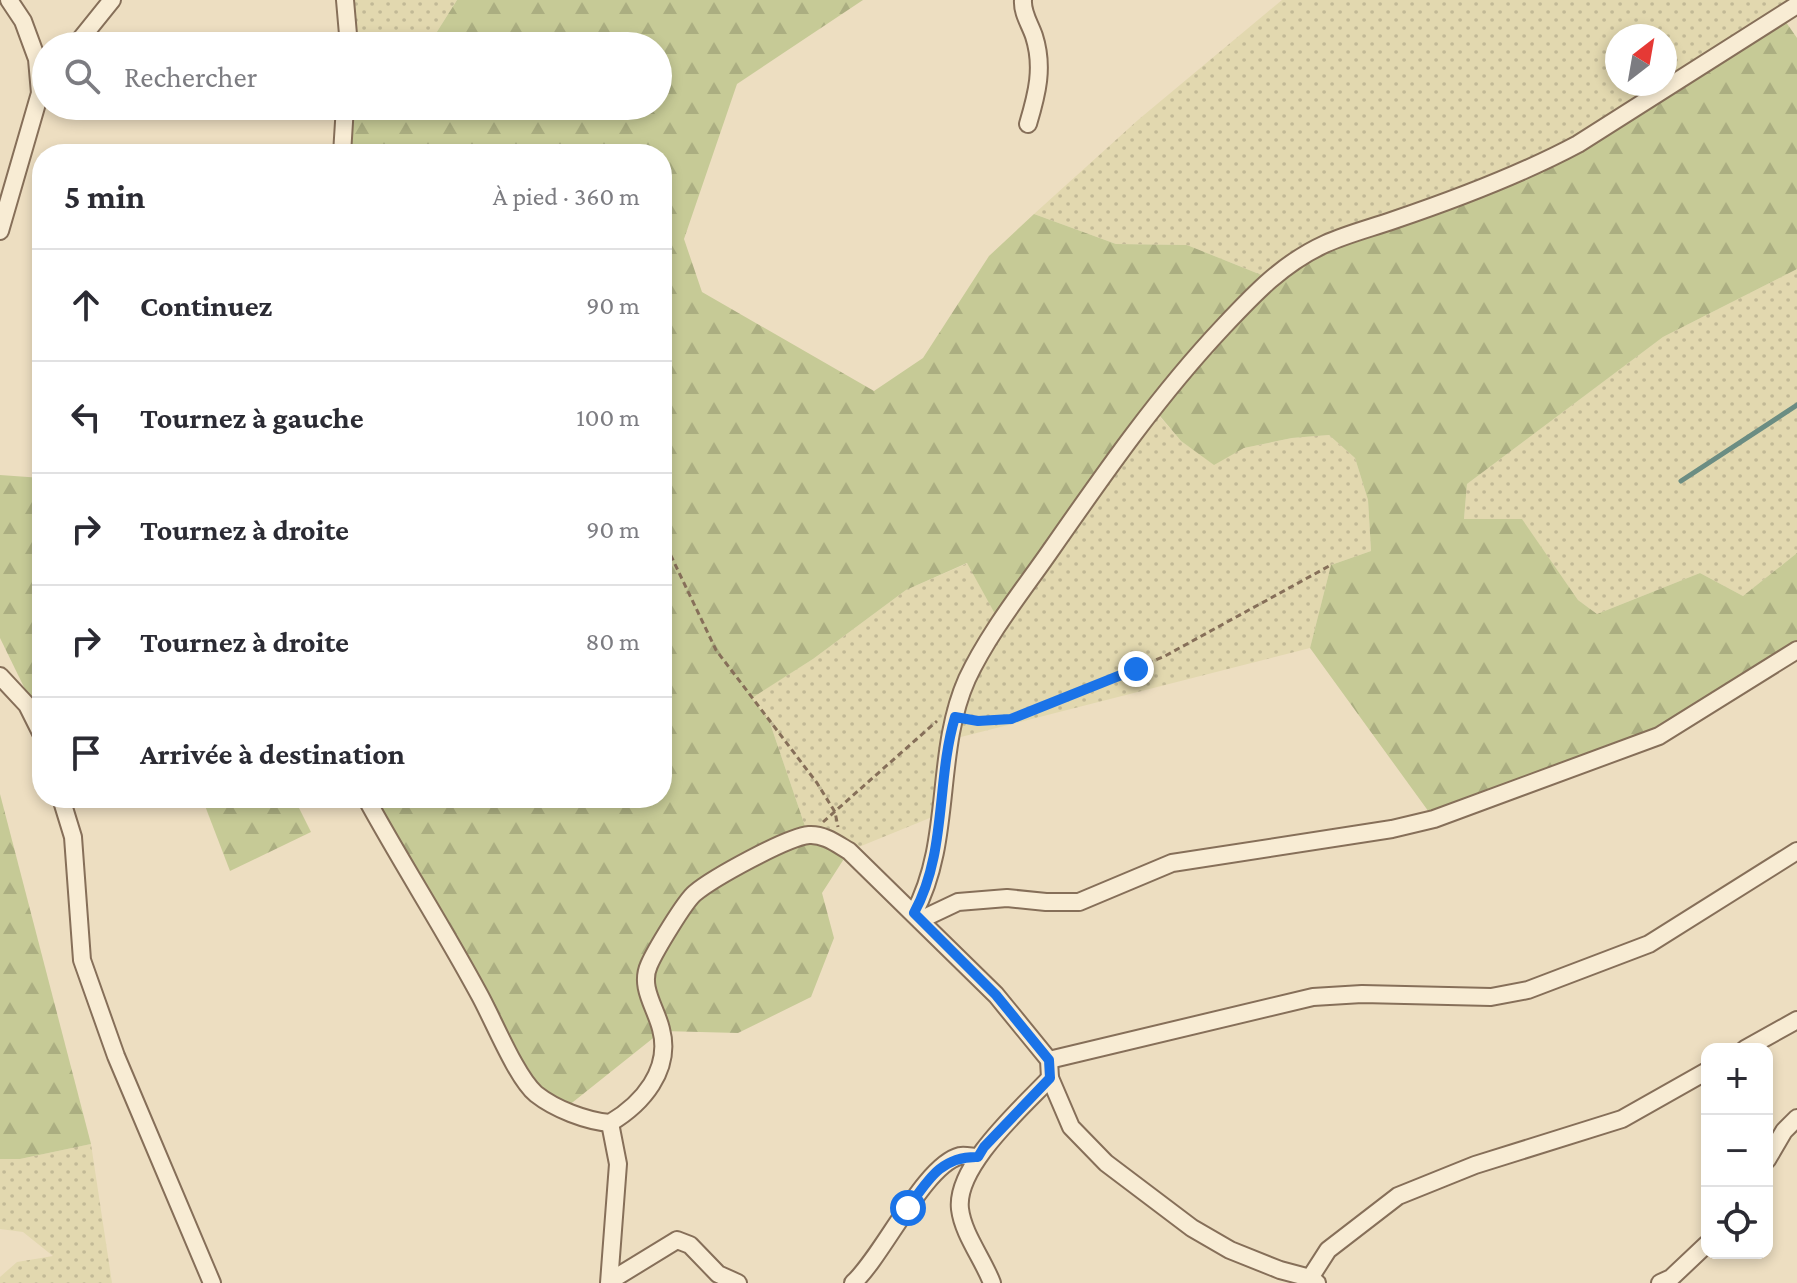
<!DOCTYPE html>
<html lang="fr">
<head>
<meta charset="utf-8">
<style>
	:root { --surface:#fff; --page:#f2f2f3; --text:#2b2b33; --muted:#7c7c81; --line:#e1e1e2 }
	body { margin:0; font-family:"Crimson Pro",serif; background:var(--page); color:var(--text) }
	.controls { position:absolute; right:24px; bottom:24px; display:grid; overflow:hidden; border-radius:16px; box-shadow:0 4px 12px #0003 }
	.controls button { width:72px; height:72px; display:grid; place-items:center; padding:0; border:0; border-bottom:2px solid var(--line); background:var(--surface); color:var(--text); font:40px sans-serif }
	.compass { position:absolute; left:1605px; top:24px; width:72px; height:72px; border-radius:50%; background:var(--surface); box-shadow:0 4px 12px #0003; rotate:31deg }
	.stop { position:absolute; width:24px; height:24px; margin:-18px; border:6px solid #1a73e8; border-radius:50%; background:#fff }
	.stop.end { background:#1a73e8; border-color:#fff; box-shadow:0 2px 8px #0008 }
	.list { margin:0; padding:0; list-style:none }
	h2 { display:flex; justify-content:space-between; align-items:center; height:104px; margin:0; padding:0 32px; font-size:34px }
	h2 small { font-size:26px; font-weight:400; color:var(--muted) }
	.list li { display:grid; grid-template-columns:52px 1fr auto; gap:24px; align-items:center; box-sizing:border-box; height:112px; padding:0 32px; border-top:2px solid var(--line) }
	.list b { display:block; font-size:30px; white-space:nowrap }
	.list em { font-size:26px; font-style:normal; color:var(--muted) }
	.icon { flex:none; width:44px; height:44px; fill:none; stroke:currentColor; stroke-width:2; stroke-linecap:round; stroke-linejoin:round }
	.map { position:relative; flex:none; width:1797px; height:1283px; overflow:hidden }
	.search { position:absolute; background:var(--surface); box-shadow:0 4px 12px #0003; left:32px; top:32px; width:640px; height:88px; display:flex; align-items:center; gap:20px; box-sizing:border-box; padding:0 28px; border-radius:44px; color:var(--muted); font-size:30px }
	.panel { position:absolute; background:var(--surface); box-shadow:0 4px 12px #0003; left:32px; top:144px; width:640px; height:664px; border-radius:32px }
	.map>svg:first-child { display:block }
</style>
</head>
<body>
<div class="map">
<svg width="1797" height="1283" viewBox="0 0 1797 1283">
	<defs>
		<pattern id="farmland-dots" width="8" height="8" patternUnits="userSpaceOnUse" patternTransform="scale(2)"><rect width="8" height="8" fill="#e2d8af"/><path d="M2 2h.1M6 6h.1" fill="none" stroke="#c2b996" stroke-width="1.8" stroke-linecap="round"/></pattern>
		<pattern id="forest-firs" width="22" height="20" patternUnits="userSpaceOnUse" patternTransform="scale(2)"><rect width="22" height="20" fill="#c6ca96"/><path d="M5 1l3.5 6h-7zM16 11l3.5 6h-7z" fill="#abae81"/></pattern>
	</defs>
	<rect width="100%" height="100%" fill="#eddec1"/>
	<!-- farmland -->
	<g fill="url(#farmland-dots)" fill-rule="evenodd">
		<polygon points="345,0 457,0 428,46 349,46"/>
		<path d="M1282,0H1797L1578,144L1269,278L1187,245L1116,244L1034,214L1138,120ZM1617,36H1665V84H1617Z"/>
		<polygon points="1797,269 1797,553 1743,596 1700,573 1597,614 1578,600 1522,520 1464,519 1467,484 1663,337"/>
		<polygon points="1153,409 1181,441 1214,464 1244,448 1292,438 1329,435 1355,458 1368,500 1371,551 1331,565 1310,648 949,740 942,813 849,851 808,835 770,723 751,698 813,659 906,590 968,563 1000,622"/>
		<polygon points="91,1144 112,1283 0,1283 0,1277 17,1262 53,1256 23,1232 0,1229 0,1159 20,1159"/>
	</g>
	<!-- forest -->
	<g fill="url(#forest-firs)">
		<polygon points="457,0 863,0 737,84 684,239 702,292 874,391 923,358 989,256 1034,214 1116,244 1187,245 1269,278 1324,244 1548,160 1781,15 1797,38 1797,269 1663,337 1467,484 1464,519 1522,519 1578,600 1597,614 1700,573 1743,596 1797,553 1797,650 1659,736 1434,819 1310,648 1331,565 1371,551 1368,500 1355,458 1329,435 1292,438 1244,448 1214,465 1181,441 1154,409 1000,623 967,563 906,590 813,659 752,698 770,723 808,835 849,851 822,893 834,938 811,997 738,1033 662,1031 563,1110 536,1094 366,798 662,798 662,154 342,154 344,116 359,106 658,106 658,46 428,46"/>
		<polygon points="0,475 42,478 42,724 0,638"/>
		<polygon points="0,794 91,1144 20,1159 0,1159"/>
		<polygon points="202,798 294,798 311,832 230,871"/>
	</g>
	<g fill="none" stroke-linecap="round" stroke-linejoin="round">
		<!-- stream -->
		<polyline stroke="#6b8d83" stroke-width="5" points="1681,481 1797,405"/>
		<!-- street casing -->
		<g stroke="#866f59" stroke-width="20">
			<g id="street">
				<polyline points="345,0 349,46"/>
				<path d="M1023,0C1022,13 1030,24 1034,36C1044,67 1037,94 1028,124"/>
				<polyline points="75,46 112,0"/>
				<polyline points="342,154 345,106"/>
				<polyline points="0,231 40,93 37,59 23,21 9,0"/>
				<polyline points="0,676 27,705 42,735"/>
				<polyline points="61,798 73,837 82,960 116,1056 212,1283"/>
				<path d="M366,798C402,864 443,927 479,994C493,1019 516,1077 536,1094C555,1109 586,1121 610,1123C642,1104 672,1070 661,1029C656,1008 639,987 649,965C655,951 685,901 695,893C713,878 787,837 809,835C824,834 837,844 849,851L996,995L1049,1060L1050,1078L1071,1127L1106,1163L1192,1228L1230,1250L1280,1270L1310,1278L1317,1283"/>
				<path d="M914,913C953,841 934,753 967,679C989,632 1024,589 1053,547C1106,471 1159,395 1223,327C1254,294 1283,263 1325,244C1347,234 1371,228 1394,220C1456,199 1520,175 1578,144L1797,5"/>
				<polyline points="920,920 958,902 1007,898 1046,902 1079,902 1172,863 1392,829 1434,819 1659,736 1797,650"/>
				<polyline points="1745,1049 1797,1020"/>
				<polyline points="1049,1060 1313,997 1362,994 1491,997 1528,990 1649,944 1797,851"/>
				<polyline points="1767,1160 1784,1131 1797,1118"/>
				<polyline points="1310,1278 1328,1250 1398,1196 1475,1165 1622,1119 1707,1071"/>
				<polyline points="610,1281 677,1240 690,1245 718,1274 738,1283"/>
				<polyline points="609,1283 618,1164 610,1123"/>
				<path d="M853,1283C883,1256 924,1165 960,1156C965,1155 973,1157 978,1157"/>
				<path d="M992,1283C983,1259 963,1234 960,1209C955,1166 1023,1107 1050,1078"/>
				<polyline points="1660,1283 1671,1278 1707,1244"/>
			</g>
		</g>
		<!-- path -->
		<g stroke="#866f59" stroke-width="3" stroke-dasharray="6 4" stroke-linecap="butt">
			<polyline points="662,537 716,650 817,783 835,812 838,827"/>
			<polyline points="968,719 1011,719 1165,656 1331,565"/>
			<polyline points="823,822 937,721"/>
		</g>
		<!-- street -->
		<use href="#street" stroke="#f8ecd4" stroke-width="16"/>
	</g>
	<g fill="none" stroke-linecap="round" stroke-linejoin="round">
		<!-- route -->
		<path stroke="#1a73e8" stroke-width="10" d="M908,1208C928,1180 941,1156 978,1157L984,1147L1050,1078L1049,1060L996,995L914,913C947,853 936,781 955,717L978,721L1011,719L1136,669"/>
	</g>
</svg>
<div class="controls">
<button>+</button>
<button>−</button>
<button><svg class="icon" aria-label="locate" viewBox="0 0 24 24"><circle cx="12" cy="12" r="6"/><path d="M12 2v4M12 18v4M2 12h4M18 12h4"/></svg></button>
</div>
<svg class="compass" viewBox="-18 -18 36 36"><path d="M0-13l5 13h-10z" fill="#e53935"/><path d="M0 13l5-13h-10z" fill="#7c7c81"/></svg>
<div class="stop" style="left:908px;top:1208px"></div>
<div class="stop end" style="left:1136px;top:669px"></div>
<div class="search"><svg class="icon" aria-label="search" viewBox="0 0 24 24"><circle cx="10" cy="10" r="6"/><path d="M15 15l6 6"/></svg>Rechercher</div>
<section class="panel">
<h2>5 min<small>À pied · 360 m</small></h2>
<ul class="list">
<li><svg class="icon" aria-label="ahead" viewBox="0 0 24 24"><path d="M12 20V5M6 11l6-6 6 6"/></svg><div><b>Continuez</b></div><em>90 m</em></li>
<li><svg class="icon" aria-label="left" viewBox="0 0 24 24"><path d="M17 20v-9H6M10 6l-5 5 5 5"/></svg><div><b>Tournez à gauche</b></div><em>100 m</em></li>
<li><svg class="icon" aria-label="right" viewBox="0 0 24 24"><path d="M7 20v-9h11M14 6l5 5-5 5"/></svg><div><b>Tournez à droite</b></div><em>90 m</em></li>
<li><svg class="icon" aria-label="right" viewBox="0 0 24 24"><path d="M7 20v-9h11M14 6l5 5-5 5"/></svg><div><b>Tournez à droite</b></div><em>80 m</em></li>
<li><svg class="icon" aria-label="arrive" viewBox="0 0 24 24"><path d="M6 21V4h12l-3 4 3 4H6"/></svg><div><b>Arrivée à destination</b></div></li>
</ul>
</section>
</div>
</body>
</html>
